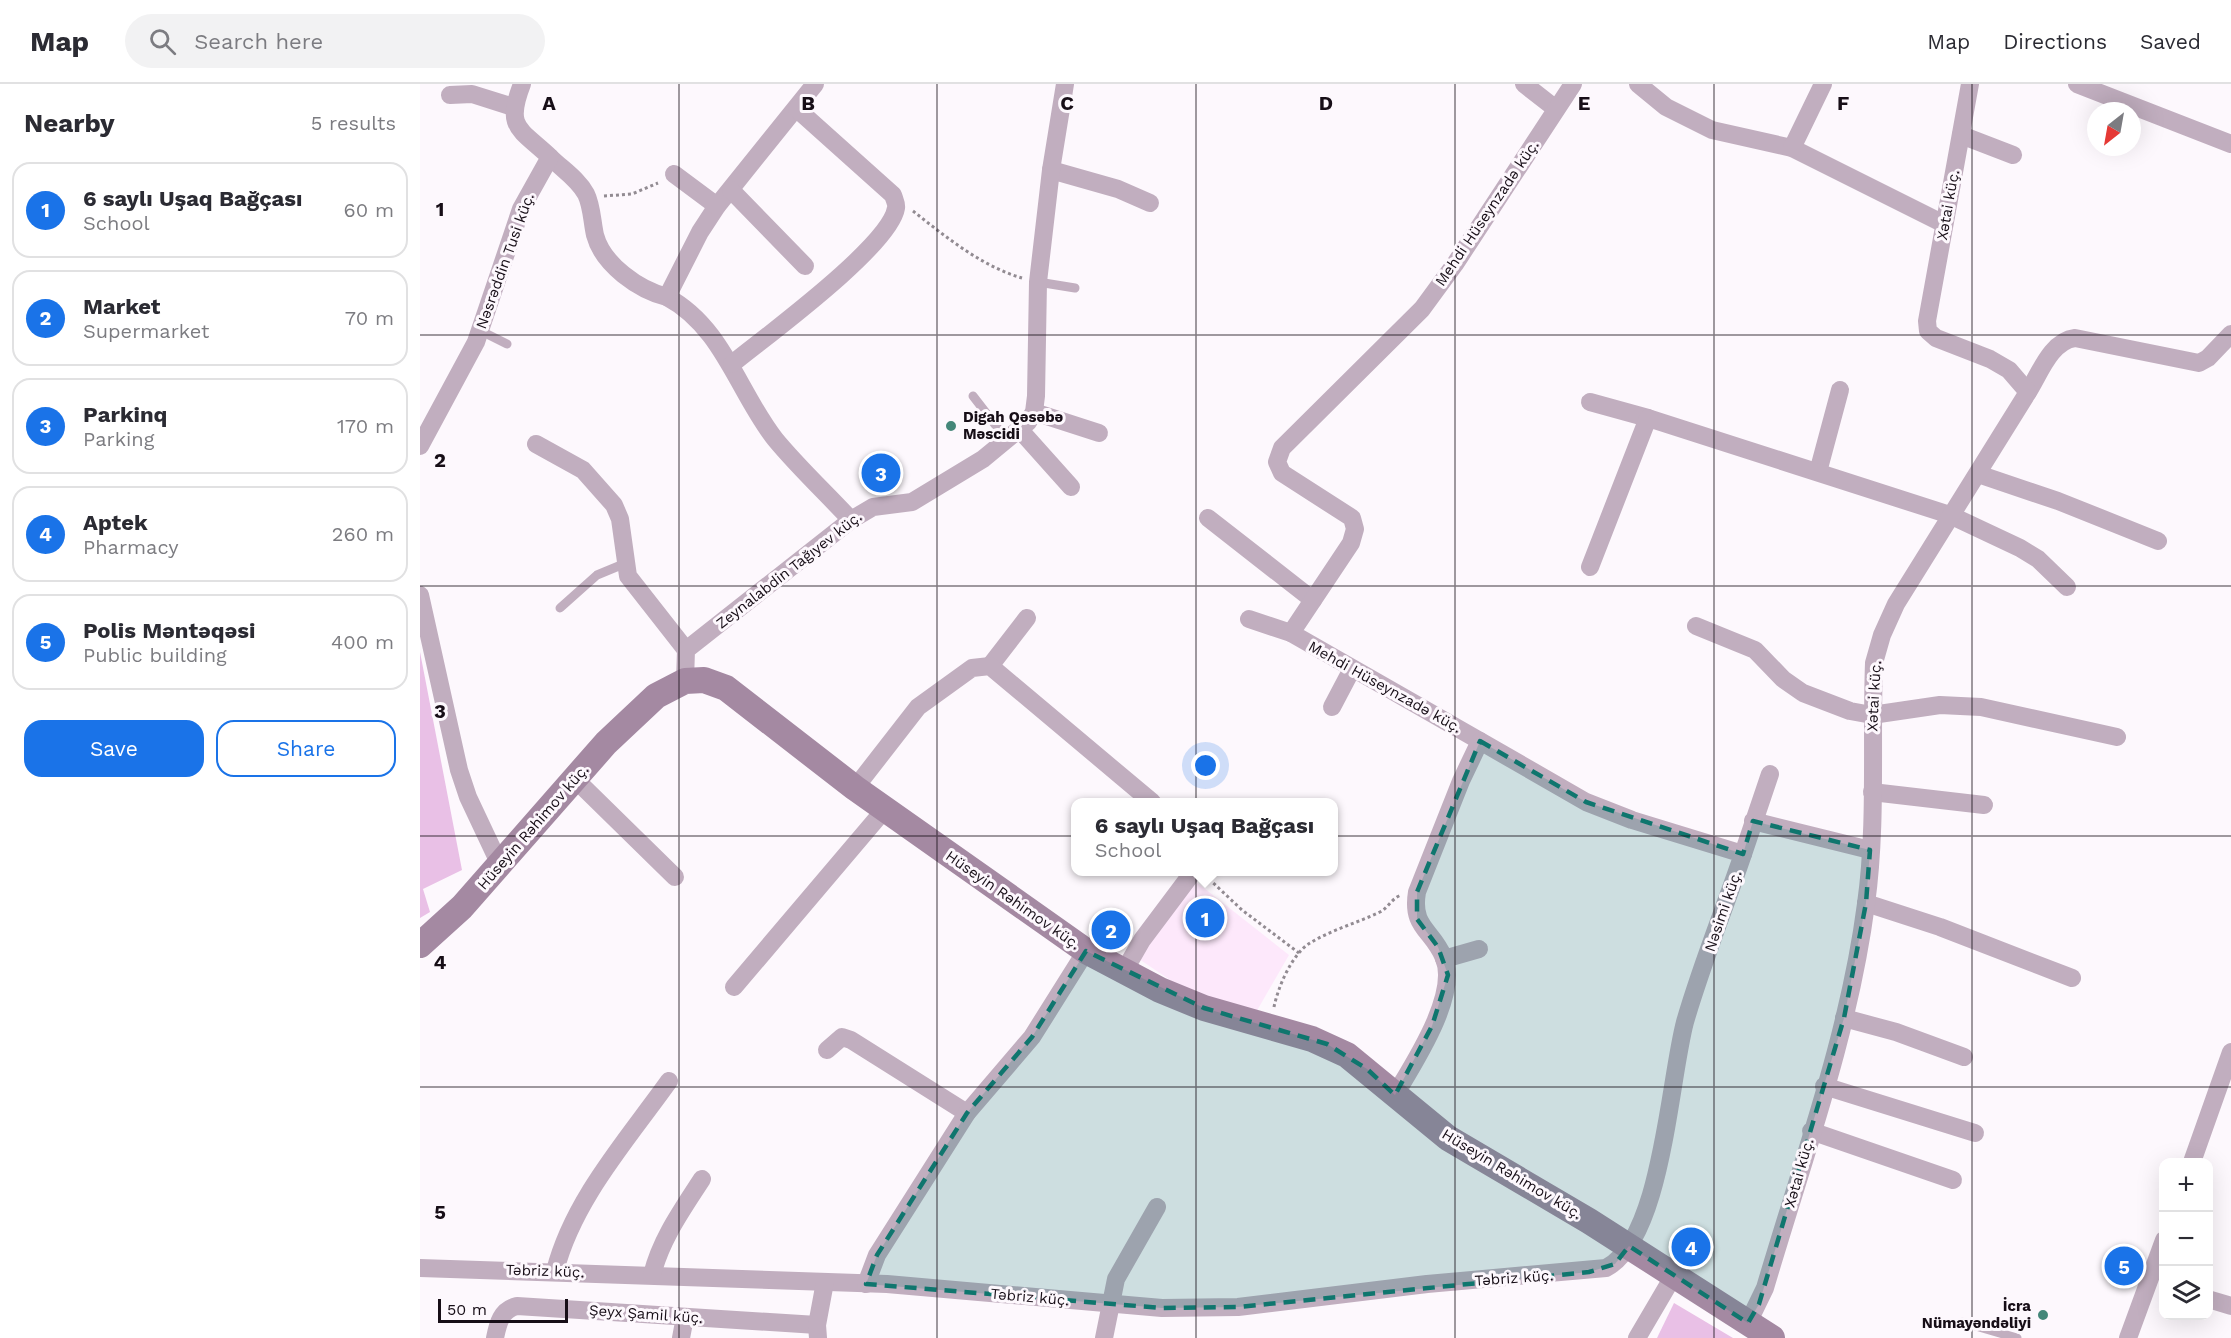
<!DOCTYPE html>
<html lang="en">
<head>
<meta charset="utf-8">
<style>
	:root { --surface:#fff; --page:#f2f2f3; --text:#2b2b33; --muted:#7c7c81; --line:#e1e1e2; --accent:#1a73e8 }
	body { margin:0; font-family:"Work Sans",sans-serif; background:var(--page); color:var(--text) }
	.controls { position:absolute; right:18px; bottom:18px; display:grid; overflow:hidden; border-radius:12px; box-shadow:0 6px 24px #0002 }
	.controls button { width:54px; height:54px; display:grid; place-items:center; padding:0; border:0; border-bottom:2px solid var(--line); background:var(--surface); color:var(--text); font:30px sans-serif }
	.compass { position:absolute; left:1667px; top:18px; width:54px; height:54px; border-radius:50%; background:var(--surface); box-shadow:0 6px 24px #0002; rotate:211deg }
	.scale { position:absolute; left:18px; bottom:15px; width:130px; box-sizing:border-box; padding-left:6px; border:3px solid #170e17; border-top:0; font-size:16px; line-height:21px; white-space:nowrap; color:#170e17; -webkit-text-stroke:4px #fdf8fd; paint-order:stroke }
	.you { position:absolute; left:786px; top:682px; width:21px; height:21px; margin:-15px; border:4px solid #fff; border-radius:50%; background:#1a73e8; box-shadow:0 0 0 9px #1a73e833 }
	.badge { display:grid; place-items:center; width:39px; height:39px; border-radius:50%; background:var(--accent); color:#fff; font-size:20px; font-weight:700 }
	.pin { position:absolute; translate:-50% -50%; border:3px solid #fff; box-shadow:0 2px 6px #0006 }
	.popup { position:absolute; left:651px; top:714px; width:267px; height:78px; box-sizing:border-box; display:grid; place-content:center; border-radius:12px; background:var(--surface); filter:drop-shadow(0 2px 4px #0005); font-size:20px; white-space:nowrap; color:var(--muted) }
	.popup b { font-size:22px; color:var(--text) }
	.popup::after { content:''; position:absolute; left:50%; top:100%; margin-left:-12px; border:12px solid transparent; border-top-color:var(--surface) }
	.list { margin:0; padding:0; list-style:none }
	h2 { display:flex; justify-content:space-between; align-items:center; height:78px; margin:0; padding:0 24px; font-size:26px }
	h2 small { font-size:20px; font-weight:400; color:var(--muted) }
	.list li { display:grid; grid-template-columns:39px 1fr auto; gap:18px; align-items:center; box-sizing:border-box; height:96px; margin:0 12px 12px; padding:0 12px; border:2px solid var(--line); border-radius:18px }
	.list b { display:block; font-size:22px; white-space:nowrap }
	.list p { margin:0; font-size:20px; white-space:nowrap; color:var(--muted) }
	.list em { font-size:20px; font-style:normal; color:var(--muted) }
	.actions { display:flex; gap:12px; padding:18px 24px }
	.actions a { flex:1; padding:14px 0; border:2px solid var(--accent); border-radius:18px; text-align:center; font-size:21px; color:var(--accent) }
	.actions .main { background:var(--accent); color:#fff }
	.icon { flex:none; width:33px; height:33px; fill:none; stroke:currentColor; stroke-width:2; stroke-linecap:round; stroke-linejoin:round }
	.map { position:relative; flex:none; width:1811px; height:1254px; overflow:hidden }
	header { display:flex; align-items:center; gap:36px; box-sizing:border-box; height:84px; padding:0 30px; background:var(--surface); border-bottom:2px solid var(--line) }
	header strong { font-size:28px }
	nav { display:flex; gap:33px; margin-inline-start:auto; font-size:21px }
	.search { width:420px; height:54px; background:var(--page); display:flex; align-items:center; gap:15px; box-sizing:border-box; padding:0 21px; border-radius:33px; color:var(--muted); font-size:22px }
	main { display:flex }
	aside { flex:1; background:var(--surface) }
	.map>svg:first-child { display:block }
</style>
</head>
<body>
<header>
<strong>Map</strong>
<div class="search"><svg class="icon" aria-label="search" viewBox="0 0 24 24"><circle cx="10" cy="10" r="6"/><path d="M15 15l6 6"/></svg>Search here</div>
<nav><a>Map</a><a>Directions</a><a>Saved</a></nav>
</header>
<main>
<aside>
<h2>Nearby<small>5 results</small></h2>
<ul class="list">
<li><span class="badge">1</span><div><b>6 saylı Uşaq Bağçası</b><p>School</p></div><em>60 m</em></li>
<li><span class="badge">2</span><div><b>Market</b><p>Supermarket</p></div><em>70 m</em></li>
<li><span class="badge">3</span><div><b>Parkinq</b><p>Parking</p></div><em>170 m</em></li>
<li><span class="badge">4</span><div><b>Aptek</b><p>Pharmacy</p></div><em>260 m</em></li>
<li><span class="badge">5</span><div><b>Polis Məntəqəsi</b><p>Public building</p></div><em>400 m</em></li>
</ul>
<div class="actions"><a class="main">Save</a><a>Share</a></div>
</aside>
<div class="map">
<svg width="1811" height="1254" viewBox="0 0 1811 1254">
	<rect width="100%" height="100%" fill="#fdf8fd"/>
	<!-- built -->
	<polygon fill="#fde8fb" points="775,797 869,871 835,930 756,900 719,875"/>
	<!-- green -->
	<g fill="#e9c0e6">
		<polygon points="0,568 42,786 3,805 10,828 0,834"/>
		<polygon points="1254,1219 1313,1254 1237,1254"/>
	</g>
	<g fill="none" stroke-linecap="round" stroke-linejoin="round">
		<!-- path -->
		<g stroke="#928b92" stroke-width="3" stroke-dasharray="3 3" stroke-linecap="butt">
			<polyline points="184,112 212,110 238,99"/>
			<path d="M493,127C526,153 561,182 602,194"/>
			<polyline points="789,795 822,826 879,869"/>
			<path d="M854,923C858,903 872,870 890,859C911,846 937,839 960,828C968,824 971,815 981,811"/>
		</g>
		<!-- service -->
		<g stroke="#c1aebf" stroke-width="9">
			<polyline points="618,198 655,204"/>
			<polyline points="61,247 87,260"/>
			<polyline points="553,312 587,356"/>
			<polyline points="140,524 177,491 206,479"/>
			<polyline points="1542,1238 1597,1254"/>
		</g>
		<!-- minor -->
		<g stroke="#c1aebf" stroke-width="18">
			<path d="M395,0L297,122L280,148L247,213C303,243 318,308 355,355C378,383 406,409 431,436"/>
			<polyline points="1104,0 1136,25"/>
			<polyline points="1218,0 1246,23 1292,46 1372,64 1524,140"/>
			<polyline points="1657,0 1811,60"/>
			<polyline points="30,11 52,10 93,23"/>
			<polyline points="1541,51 1593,71"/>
			<polyline points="1372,64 1403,0"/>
			<path d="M130,73C142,85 158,95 166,110C172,122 172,138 175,151C183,181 219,206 247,213"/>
			<polyline points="631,86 698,105 730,119"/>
			<polyline points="254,90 297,122"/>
			<polyline points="311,106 385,182"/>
			<path d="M312,280C345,253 470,162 476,124C477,120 474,115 473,111L377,25"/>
			<path d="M1608,308C1620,289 1631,257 1655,254L1779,279L1788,274L1811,250"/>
			<polyline points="1170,318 1228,334"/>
			<polyline points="614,328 679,349"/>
			<polyline points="600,346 651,403"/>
			<polyline points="116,360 163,386 194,421 200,435 208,492 266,566"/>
			<path d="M0,362L56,258L101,125L130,73C99,44 85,44 102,0"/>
			<polyline points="1398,388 1420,306"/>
			<polyline points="1558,390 1638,417 1738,457"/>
			<polyline points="788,434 893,516"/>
			<polyline points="1170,483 1228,334 1530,431 1600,464 1618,475 1647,503"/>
			<polyline points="0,511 39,686 48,713 80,781"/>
			<polyline points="829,535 871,549"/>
			<polyline points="1276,542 1335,566 1363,595 1383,609 1430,627 1452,631 1520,621 1561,623 1697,653"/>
			<polyline points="570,582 607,534"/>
			<polyline points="265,597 266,566 431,436 453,423 492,418 563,375 608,338 614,328 616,312 618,198 631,86 645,0"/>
			<polyline points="912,623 932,585"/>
			<polyline points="155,695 255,793"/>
			<polyline points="435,704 498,623 552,584 570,582 732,718"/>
			<polyline points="1452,708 1564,721"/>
			<polyline points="1333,737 1450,766"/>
			<polyline points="1323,770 1350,690"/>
			<polyline points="1446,819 1520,843 1652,894"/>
			<polyline points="1024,875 1059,865"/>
			<polyline points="703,889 722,856 773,788"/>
			<polyline points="314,903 465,725"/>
			<polyline points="1424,934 1476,948 1544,973"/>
			<polyline points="407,966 422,953 431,956 547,1029"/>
			<polyline points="1404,1002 1555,1049"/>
			<path d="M975,1011C994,979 1039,911 1024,874C1012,845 991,844 997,808L1041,697L1060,657L871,549L931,459L935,445L932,434L862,389L857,378L862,364L1002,225L1035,180L1153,0"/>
			<polyline points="1391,1047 1533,1096"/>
			<polyline points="1772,1078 1811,968"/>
			<path d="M0,1184L467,1200L742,1224L818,1223L1007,1200L1186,1184C1242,1155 1249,998 1265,938C1281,882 1304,826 1323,770L1212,736L1166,718L1060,657"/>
			<path d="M135,1187C153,1116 207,1056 249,997"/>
			<path d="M232,1191C241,1155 262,1126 282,1095"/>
			<polyline points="446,1200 457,1171 547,1029 612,953 666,867"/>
			<polyline points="1788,1215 1811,1222"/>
			<path d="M1328,1239L1345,1204C1382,1078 1429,951 1446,820C1457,741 1451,659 1454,579L1462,551L1476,520L1608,308L1589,286L1570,275L1516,254L1508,247L1507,237L1550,0"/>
			<path d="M75,1254C78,1239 81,1226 97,1222L397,1241"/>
			<polyline points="261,1254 265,1233"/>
			<polyline points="398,1254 397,1241 405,1198"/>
			<polyline points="684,1254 696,1195 737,1123"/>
			<polyline points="1217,1254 1254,1191"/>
			<polyline points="1708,1254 1744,1156"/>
		</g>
		<!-- secondary -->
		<polyline stroke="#a489a2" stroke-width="26" points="0,861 42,823 186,659 236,612 265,597 284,596 306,604 435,704 666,867 740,906 784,924 892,955 927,971 1028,1054 1169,1137 1352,1254"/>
	</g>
	<!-- marked area -->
	<path fill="#0f766e" fill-opacity="0.2" stroke="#0f766e" stroke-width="4.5" stroke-dasharray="12 8" stroke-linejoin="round" d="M1060,657L1166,718L1323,770L1333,737L1450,766L1446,819L1424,934L1339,1220L1328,1239L1209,1162L1195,1180L1169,1188L818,1223L742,1224L446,1200L457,1171L547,1029L612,953L666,867L784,924L907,960L947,985L975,1011L1012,942L1028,891L1018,863L997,835V808Z"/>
	<!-- grid -->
	<path fill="none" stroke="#170e17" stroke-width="1.5" stroke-opacity="0.55" d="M259,0V1254M517,0V1254M776,0V1254M1035,0V1254M1294,0V1254M1552,0V1254M0,251H1811M0,502H1811M0,752H1811M0,1003H1811"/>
	<!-- markers -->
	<g fill="#448779" stroke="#fdf8fd" stroke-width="2">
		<circle cx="531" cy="342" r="6"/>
		<circle cx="1623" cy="1231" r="6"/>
	</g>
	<g text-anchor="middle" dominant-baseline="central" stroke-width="6" stroke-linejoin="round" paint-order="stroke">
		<!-- street labels -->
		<g font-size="15" fill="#170e17" stroke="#fdf8fd">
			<text transform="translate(1528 121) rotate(-80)">Xətai küç.</text>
			<text transform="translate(1067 129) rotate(-56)">Mehdi Hüseynzadə küç.</text>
			<text transform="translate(85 177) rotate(-70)">Nəsrəddin Tusi küç.</text>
			<text transform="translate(369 486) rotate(-38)">Zeynalabdin Tağıyev küç.</text>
			<text transform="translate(965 603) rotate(29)">Mehdi Hüseynzadə küç.</text>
			<text transform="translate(1454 612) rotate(-87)">Xətai küç.</text>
			<text transform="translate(113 743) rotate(-49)">Hüseyin Rəhimov küç.</text>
			<text transform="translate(593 816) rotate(35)">Hüseyin Rəhimov küç.</text>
			<text transform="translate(1303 827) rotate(-71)">Nəsimi küç.</text>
			<text transform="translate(1379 1089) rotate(-74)">Xətai küç.</text>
			<text transform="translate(1092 1090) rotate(31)">Hüseyin Rəhimov küç.</text>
			<text transform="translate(125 1187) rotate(2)">Təbriz küç.</text>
			<text transform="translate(1094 1194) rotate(-4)">Təbriz küç.</text>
			<text transform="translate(610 1213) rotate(5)">Təbriz küç.</text>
			<text transform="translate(226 1230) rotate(4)">Şeyx Şamil küç.</text>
		</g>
		<!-- poi labels -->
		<g font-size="15" font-weight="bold" fill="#170e17" stroke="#fdf8fd" text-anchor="start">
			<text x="543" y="333">Digah Qəsəbə<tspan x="543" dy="17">Məscidi</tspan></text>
			<text x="1611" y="1222" text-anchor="end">İcra<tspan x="1611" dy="17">Nümayəndəliyi</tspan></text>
		</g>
	</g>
	<g font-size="20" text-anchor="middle" font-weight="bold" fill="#170e17" stroke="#fdf8fd" stroke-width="6" stroke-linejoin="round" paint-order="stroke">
		<text x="129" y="26">A</text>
		<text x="388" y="26">B</text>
		<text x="647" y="26">C</text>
		<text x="906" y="26">D</text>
		<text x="1164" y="26">E</text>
		<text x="1423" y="26">F</text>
		<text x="20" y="132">1</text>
		<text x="20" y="383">2</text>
		<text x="20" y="634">3</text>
		<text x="20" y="885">4</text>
		<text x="20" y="1135">5</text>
	</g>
</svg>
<div class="controls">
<button>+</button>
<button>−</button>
<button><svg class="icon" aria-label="layers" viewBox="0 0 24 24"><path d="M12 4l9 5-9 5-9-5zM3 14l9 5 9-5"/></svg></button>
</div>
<svg class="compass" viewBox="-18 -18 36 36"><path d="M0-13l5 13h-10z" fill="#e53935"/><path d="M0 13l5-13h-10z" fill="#7c7c81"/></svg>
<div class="scale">50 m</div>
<div class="you"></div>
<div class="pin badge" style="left:785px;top:834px">1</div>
<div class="popup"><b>6 saylı Uşaq Bağçası</b>School</div>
<div class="pin badge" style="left:691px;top:846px">2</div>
<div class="pin badge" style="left:461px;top:389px">3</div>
<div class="pin badge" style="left:1271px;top:1163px">4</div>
<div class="pin badge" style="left:1704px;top:1182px">5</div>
</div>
</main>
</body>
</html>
